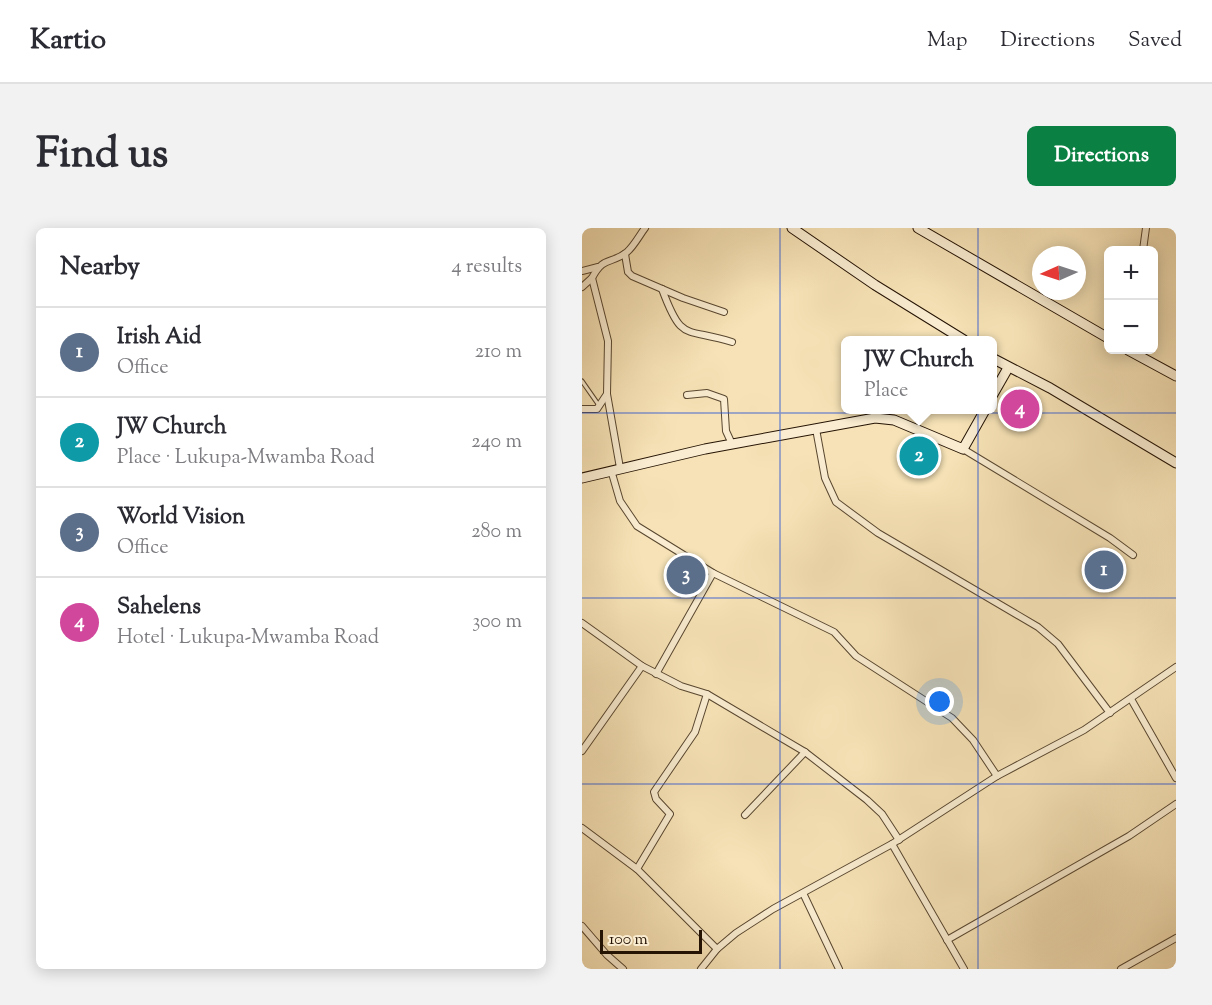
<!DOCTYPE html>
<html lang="en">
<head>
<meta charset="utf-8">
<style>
	:root { --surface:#fff; --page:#f2f2f3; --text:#2b2b33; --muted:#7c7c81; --line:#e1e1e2; --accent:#0b8043 }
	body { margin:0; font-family:"Sorts Mill Goudy",serif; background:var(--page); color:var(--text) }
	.controls { position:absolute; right:18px; top:18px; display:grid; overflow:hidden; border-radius:9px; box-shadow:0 3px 15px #0003 }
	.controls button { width:54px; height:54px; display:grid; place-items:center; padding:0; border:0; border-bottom:2px solid var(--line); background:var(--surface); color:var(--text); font:30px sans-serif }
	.compass { position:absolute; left:450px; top:18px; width:54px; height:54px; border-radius:50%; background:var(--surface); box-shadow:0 3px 15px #0003; rotate:267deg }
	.scale { position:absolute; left:18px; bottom:15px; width:102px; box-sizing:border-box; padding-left:6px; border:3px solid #251304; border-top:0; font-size:16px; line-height:21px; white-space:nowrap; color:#251304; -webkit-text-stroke:4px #f9ecd0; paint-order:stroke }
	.you { position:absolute; left:358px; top:474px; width:21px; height:21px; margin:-15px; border:4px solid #fff; border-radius:50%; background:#1a73e8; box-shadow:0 0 0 9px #1a73e833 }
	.badge { display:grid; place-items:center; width:39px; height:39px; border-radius:50%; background:var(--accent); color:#fff; font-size:20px; font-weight:700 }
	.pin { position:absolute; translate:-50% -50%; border:3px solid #fff; box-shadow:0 2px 6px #0006 }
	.popup { position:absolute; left:259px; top:108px; width:156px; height:78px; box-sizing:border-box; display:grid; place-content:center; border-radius:9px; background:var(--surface); filter:drop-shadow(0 2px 4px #0005); font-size:20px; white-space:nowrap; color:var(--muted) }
	.popup b { font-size:22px; color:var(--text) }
	.popup::after { content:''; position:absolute; left:50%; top:100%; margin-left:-12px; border:12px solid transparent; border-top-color:var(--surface) }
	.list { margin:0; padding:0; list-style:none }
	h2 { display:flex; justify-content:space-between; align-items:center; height:78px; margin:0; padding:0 24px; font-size:26px }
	h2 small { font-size:20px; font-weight:400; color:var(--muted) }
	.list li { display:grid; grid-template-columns:39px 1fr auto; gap:18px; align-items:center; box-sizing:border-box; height:90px; padding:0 24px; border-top:2px solid var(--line) }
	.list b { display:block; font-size:22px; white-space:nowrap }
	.list p { margin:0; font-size:20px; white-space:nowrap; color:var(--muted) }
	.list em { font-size:20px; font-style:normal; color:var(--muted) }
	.map { position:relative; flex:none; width:594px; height:741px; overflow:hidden; border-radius:9px }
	header { display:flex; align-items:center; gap:36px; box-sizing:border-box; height:84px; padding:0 30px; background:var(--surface); border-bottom:2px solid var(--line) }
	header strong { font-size:28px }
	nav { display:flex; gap:33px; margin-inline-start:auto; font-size:21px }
	.intro { display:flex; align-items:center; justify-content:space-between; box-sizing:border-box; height:144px; padding:0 36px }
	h1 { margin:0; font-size:42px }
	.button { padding:15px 27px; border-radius:9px; background:var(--accent); color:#fff; font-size:21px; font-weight:700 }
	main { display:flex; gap:36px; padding:0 36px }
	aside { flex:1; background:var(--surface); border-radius:9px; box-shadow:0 3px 15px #0003 }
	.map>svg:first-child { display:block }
</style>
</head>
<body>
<header>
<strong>Kartio</strong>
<nav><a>Map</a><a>Directions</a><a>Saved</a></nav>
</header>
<div class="intro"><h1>Find us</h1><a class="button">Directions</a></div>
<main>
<aside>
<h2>Nearby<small>4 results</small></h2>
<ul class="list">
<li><span class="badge" style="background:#5c6f8a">1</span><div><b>Irish Aid</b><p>Office</p></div><em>210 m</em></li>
<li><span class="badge" style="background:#0f9aa8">2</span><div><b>JW Church</b><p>Place · Lukupa-Mwamba Road</p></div><em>240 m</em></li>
<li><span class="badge" style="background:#5c6f8a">3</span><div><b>World Vision</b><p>Office</p></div><em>280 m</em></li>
<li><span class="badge" style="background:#d1479c">4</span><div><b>Sahelens</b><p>Hotel · Lukupa-Mwamba Road</p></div><em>300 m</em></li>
</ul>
</aside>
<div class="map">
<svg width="594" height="741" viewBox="0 0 594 741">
	<rect width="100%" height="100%" fill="#f6e2b6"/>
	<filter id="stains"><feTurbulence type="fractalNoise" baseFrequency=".00333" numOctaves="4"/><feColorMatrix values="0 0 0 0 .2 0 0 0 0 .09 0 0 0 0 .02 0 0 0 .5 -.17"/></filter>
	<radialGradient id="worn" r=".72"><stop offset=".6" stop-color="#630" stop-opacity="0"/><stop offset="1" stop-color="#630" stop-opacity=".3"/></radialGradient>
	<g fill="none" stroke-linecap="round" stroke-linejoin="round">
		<!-- lane casing -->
		<g stroke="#594730" stroke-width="5">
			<polyline id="lane" points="0,153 16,176"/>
		</g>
		<!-- street casing -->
		<g stroke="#594730" stroke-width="8">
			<g id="street">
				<polyline points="561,22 564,0"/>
				<polyline points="43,26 46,44 50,48 101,70 142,84"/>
				<polyline points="0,43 16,39"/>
				<polyline points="0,59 10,50"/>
				<path d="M80,61C100,115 102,99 150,114"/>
				<polyline points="25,166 38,240"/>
				<polyline points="105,167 125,165 142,171 144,203 150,216"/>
				<path d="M0,181H15L25,166L26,113L10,50C22,27 29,37 45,24C52,18 57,8 63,0"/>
				<polyline points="234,201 243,250 254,274 296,305 456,399 476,416 528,485"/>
				<polyline points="381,221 528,310 551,327"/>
				<polyline points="29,242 38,273 55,298 131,345 252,404 274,428 370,490 391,512 415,548"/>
				<polyline points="0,395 60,438 99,458 125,466 223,524 285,572 300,586 317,612"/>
				<polyline points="74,446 131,345"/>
				<polyline points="549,471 594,550"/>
				<polyline points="0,523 60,438"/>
				<polyline points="163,587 223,524"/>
				<polyline points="0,600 55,641 135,721"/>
				<polyline points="310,616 382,741"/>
				<polyline points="55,641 88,586 74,571 72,564 113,504 125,466"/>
				<polyline points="221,665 257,741"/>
				<polyline points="0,698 25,727 41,741"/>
				<polyline points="365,712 547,608 594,576"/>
				<polyline points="119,741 135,721 154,705 191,681 310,616 415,548 502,502 594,439"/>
				<polyline points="539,741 594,710"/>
			</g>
		</g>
		<!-- secondary casing -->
		<g stroke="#251304" stroke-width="11">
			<g id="secondary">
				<polyline points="210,0 293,57 382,112"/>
				<polyline points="336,0 526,110"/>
				<polyline points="546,122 594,148"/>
				<polyline points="410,130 468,160 594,235"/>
				<polyline points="410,168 426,140"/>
				<polyline points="0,250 123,221 293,190 312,192 381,221 403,182"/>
			</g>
		</g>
		<!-- lane -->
		<use href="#lane" stroke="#f9ecd0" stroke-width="3"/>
		<!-- street -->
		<use href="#street" stroke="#f9ecd0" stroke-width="6"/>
		<!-- secondary -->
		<use href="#secondary" stroke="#f9ecd0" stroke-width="9"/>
	</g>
	<!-- grid -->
	<path fill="none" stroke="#1d4ed8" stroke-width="1.5" stroke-opacity="0.55" d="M198,0V741M396,0V741M0,185H594M0,370H594M0,556H594"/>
	<rect width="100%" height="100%" filter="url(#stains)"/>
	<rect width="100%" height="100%" fill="url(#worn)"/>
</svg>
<div class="controls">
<button>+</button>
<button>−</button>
</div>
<svg class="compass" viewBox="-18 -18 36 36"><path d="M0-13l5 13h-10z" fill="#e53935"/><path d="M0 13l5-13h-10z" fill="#7c7c81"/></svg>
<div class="scale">100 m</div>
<div class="you"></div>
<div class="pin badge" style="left:522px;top:342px;background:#5c6f8a">1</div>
<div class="pin badge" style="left:337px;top:228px;background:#0f9aa8">2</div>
<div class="popup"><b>JW Church</b>Place</div>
<div class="pin badge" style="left:104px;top:347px;background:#5c6f8a">3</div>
<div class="pin badge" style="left:438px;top:181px;background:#d1479c">4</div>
</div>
</main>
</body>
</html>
